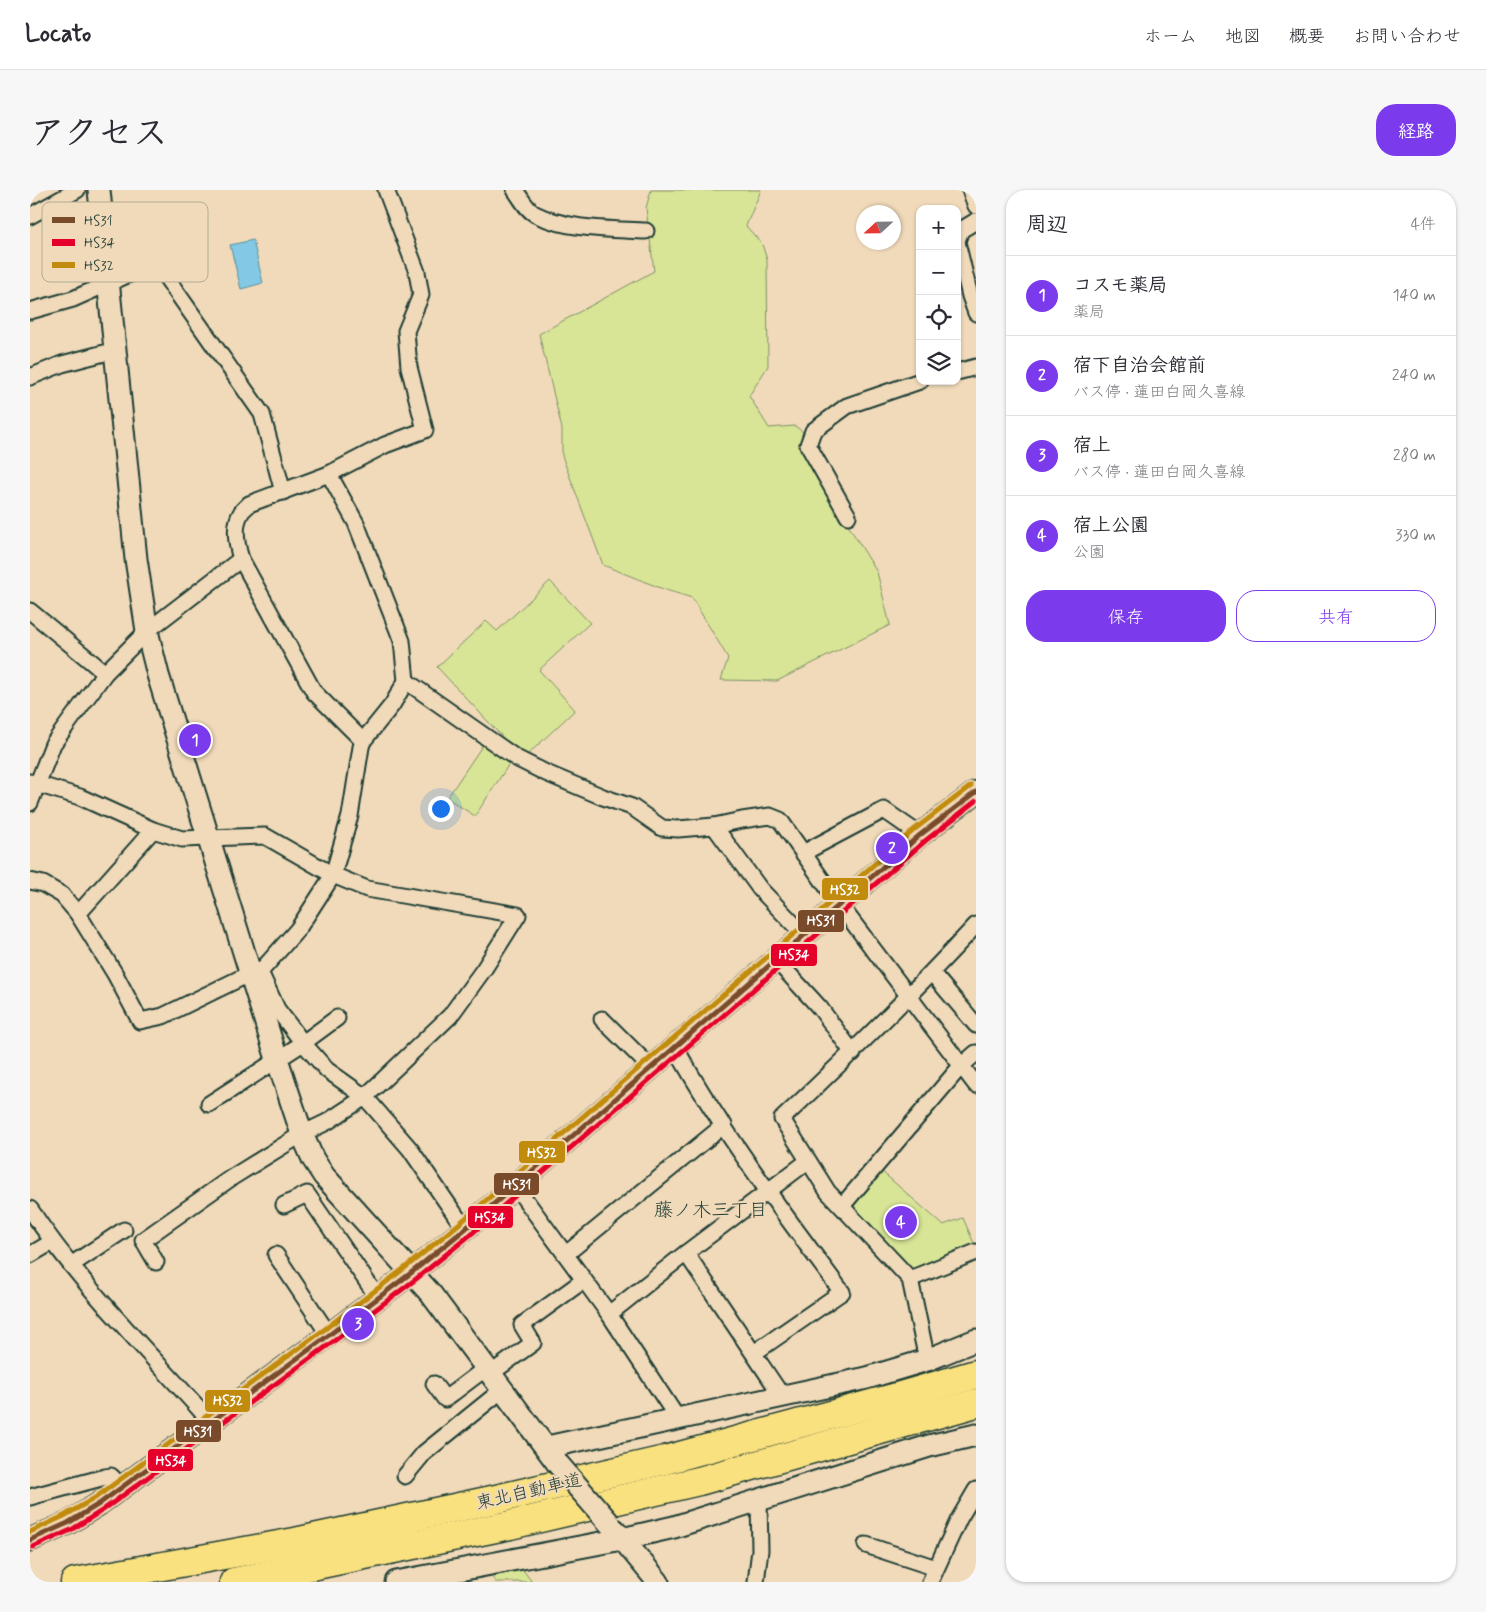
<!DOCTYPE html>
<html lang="ja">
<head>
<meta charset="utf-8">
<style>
	:root { --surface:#fff; --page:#f7f7f7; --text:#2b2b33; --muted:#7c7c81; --line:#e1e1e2; --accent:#7c3aed }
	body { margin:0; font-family:Mynerve,"Klee One",sans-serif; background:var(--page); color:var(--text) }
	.controls { position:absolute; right:15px; top:15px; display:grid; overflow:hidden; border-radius:10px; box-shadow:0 1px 4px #0004 }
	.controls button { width:45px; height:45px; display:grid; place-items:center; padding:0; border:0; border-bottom:1px solid var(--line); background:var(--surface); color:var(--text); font:25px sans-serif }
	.compass { position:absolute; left:826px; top:15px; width:45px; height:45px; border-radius:50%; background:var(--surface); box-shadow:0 1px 4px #0004; rotate:248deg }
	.you { position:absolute; left:410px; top:618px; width:18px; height:18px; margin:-12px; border:4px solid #fff; border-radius:50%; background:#1a73e8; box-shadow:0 0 0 8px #1a73e833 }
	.badge { display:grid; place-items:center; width:32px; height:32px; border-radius:50%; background:var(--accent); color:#fff; font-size:16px; font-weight:700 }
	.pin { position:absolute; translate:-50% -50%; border:2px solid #fff; box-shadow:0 1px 5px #0006 }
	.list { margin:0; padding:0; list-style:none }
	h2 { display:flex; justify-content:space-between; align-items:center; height:65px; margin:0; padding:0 20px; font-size:21px }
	h2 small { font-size:16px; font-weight:400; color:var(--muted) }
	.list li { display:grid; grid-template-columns:32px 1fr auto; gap:15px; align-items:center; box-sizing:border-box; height:80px; padding:0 20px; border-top:1px solid var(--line) }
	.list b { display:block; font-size:19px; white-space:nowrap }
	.list p { margin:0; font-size:16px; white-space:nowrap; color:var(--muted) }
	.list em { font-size:16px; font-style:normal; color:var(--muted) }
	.actions { display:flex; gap:10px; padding:15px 20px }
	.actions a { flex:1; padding:11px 0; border:1px solid var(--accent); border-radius:20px; text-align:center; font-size:18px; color:var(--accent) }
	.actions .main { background:var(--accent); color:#fff }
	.icon { flex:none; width:28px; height:28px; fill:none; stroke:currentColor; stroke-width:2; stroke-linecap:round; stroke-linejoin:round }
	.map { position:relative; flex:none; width:946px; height:1392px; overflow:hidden; border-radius:20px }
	header { display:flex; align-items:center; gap:30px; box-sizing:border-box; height:70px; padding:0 25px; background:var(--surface); border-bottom:1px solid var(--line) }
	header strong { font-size:24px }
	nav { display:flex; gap:28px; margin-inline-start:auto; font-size:18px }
	.intro { display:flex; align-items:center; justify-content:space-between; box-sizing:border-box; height:120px; padding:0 30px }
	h1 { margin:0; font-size:35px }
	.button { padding:12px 22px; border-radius:20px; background:var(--accent); color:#fff; font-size:18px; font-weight:700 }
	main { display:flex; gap:30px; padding:0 30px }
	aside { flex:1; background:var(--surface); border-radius:20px; box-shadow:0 1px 4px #0004 }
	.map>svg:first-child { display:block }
</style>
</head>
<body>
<header>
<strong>Locato</strong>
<nav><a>ホーム</a><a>地図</a><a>概要</a><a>お問い合わせ</a></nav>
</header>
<div class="intro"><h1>アクセス</h1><a class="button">経路</a></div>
<main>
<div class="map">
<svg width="946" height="1392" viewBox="0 0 946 1392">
	<rect width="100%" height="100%" fill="#f1daba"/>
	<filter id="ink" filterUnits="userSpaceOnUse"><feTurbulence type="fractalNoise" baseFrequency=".02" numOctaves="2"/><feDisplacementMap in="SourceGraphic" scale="10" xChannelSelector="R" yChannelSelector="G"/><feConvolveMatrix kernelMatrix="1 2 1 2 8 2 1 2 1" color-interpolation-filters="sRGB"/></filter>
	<g filter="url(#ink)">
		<!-- green -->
		<g fill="#d8e496" stroke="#7c9065">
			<polygon points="621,0 731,0 716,36 732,54 737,70 738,176 719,206 739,238 765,236 785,251 813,327 847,382 860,435 747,491 691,490 698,468 662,408 633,399 573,375 532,266 532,239 509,144 624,81 616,18"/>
			<polygon points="520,391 560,433 509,480 545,520 493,569 407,477 456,431 467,441"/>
			<polygon points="454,553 481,571 445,626 417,608"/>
			<polygon points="850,980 913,1035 933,1028 946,1058 884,1083 819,1018"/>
			<polygon points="493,1380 502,1392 465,1392 462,1386"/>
		</g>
		<!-- water -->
		<polygon fill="#83c8e4" stroke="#5b909e" points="223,50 233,93 211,99 200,55"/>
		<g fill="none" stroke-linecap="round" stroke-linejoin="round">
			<!-- street casing -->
			<g stroke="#1f3d34" stroke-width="19">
				<g id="street">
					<path d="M485,0C491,8 496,19 505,24C536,40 582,39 616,41"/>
					<polyline points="940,0 946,16"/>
					<polyline points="0,26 47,0"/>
					<polyline points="927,51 931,40 946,31"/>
					<polyline points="927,52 940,106 946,123"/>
					<polyline points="0,121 43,109 104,82 124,70 232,224 253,302"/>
					<polyline points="927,182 946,177"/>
					<polyline points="0,187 32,174 86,160"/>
					<path d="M299,284L219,314C217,317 212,320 211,323C203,336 207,356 211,369L284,502L333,551"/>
					<polyline points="818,326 778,255 783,241 817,216 890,191"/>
					<polyline points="0,421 75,483"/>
					<polyline points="376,491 486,568 516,583 573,607 602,617 632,638 648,639 684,636 712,630 740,626 750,630 809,714 946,895"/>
					<polyline points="0,592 50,607 123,640 152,649 235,646 303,685 337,699 488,725 454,779 420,826 335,907 297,932 272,944 201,988 113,1050 126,1072"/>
					<polyline points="0,613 23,554 75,483 117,441 211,369"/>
					<polyline points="684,636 730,699 774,745"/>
					<polyline points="773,663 854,620 890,645"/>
					<polyline points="0,691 13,694 32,705 48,724 85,784 110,831 133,826 221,783 230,782 268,739 303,685 320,626 331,557 333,551 362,515 376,491 372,451 326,333 299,284 355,255 395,240 379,177 376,141 391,105 387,82 356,0"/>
					<polyline points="48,724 123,640"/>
					<polyline points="746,770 790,818 823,863"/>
					<polyline points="230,782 247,819 273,853 297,880 335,907 380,959 435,1039"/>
					<polyline points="902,783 946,835"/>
					<polyline points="572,829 621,878"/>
					<path d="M645,857C693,943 753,1023 812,1102L724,1163"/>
					<polyline points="179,914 273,853 307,828"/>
					<polyline points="486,997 579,1124 648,1229"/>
					<polyline points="254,1015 277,1004 348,1108"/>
					<polyline points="812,1016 931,876 946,863"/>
					<path d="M0,1019C51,1096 119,1162 180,1231"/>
					<polyline points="656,1063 752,1206"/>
					<polyline points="536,1064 694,935"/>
					<polyline points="0,1065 22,1052"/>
					<polyline points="246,1065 299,1145"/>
					<polyline points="41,1075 94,1040"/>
					<polyline points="880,1089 946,1062"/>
					<polyline points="579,1124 656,1063 778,971"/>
					<path d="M897,1170L880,1089L798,1002L752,929C819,866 884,802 946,735"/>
					<polyline points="460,1184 503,1153 492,1135 554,1090"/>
					<polyline points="404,1194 415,1209 456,1178"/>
					<polyline points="375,1286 394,1263 472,1200"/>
					<polyline points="0,1307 75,1287 81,1286 92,1297"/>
					<polyline points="836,1355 906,1378"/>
					<polyline points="726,1392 730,1360 729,1311"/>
					<polyline points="900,1392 929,1329 946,1300"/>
				</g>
			</g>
			<!-- secondary casing -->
			<g stroke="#1f3d34" stroke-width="25">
				<g id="secondary">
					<polyline points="69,0 106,369 117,441 128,485 247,869 272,944 283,969 294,986 401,1104 528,1274"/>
					<polyline points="517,1257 837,1188 897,1170 946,1150"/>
					<polyline points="585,1340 628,1392"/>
					<polyline points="0,1350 38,1333 69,1314 299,1145 381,1083 435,1039 890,645 946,602"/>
					<polyline points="366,1392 592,1349 644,1337 899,1256 946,1245"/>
				</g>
			</g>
			<!-- highway casing -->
			<g stroke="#1f3d34" stroke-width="31">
				<g id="highway">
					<polyline points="45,1392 265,1352 462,1310 635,1270 867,1207 946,1184"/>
					<polyline points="204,1392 480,1335 669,1291 946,1213"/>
				</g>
			</g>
			<!-- street -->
			<use href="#street" stroke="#f1daba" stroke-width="15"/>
			<!-- secondary -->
			<use href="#secondary" stroke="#f1daba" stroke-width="21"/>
			<!-- highway -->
			<use href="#highway" stroke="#fae180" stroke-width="28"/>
			<!-- secondary-bridge casing -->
			<g stroke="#1f3d34" stroke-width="25" stroke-linecap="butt">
				<polyline id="secondary-bridge" points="528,1274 580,1334"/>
			</g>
			<!-- secondary-bridge -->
			<use href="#secondary-bridge" stroke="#f1daba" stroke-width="21"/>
			<!-- bus-1 casing -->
			<g stroke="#f1daba" stroke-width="9">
				<polyline id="bus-1" points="0,1350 38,1333 69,1314 299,1145 381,1083 435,1039 890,645 946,602"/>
			</g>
			<!-- bus-2 casing -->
			<g stroke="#f1daba" stroke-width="9">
				<polyline id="bus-2" points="3,1357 41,1340 73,1320 304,1151 386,1089 440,1045 895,651 946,611"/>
			</g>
			<!-- bus-3 casing -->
			<g stroke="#f1daba" stroke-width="9">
				<polyline id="bus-3" points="0,1342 34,1326 65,1308 295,1139 376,1077 430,1033 885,639 941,596"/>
			</g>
			<!-- bus-1 -->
			<use href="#bus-1" stroke="#7a4b2a" stroke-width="5"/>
			<!-- bus-2 -->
			<use href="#bus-2" stroke="#e4002b" stroke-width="5"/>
			<!-- bus-3 -->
			<use href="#bus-3" stroke="#c18c0d" stroke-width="5"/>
		</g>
	</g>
	<g text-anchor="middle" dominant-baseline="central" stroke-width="4" stroke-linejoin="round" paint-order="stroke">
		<!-- street labels -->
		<g font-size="18" fill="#1f3d34" stroke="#f1daba">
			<text transform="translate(499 1302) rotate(-13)">東北自動車道</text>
		</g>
		<!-- neighbourhood labels -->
		<g font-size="19" fill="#1f3d34" stroke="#f1daba">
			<text x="681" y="1020">藤ノ木三丁目</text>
		</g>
	</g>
	<!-- legend -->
	<rect x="12" y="12" width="166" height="80" rx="8" fill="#f1daba" stroke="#b2ab92" stroke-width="1"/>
	<rect x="22" y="27" width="23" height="6" fill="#7a4b2a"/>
	<rect x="22" y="49" width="23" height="7" fill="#e4002b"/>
	<rect x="22" y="72" width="23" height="6" fill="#c18c0d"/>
	<g font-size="14" fill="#1f3d34">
		<text x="54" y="35">HS31</text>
		<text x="54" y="57">HS34</text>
		<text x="54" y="80">HS32</text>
	</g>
	<g stroke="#f1daba" stroke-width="2">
		<rect x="791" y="687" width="48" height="24" rx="5" fill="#c18c0d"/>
		<rect x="767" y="719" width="48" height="24" rx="5" fill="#7a4b2a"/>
		<rect x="740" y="753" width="48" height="24" rx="5" fill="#e4002b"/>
		<rect x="488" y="950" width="48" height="24" rx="5" fill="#c18c0d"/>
		<rect x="463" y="982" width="47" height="24" rx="5" fill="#7a4b2a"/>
		<rect x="437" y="1015" width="47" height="24" rx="5" fill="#e4002b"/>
		<rect x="174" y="1199" width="47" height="24" rx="5" fill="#c18c0d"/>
		<rect x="145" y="1229" width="47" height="24" rx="5" fill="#7a4b2a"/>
		<rect x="117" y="1258" width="47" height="24" rx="5" fill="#e4002b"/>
	</g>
	<g font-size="14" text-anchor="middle" font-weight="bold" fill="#fff">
		<text x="815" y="704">HS32</text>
		<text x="791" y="735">HS31</text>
		<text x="764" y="769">HS34</text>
		<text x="512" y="967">HS32</text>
		<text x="487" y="999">HS31</text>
		<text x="460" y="1032">HS34</text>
		<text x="198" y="1215">HS32</text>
		<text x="168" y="1246">HS31</text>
		<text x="141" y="1275">HS34</text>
	</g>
</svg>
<div class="controls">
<button>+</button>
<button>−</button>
<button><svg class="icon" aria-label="locate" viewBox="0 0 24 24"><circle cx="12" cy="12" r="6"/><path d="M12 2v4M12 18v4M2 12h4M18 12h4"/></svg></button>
<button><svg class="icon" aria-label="layers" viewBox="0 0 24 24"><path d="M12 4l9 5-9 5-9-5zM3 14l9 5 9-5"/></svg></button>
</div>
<svg class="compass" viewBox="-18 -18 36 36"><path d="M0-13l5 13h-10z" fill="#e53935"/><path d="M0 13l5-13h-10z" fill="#7c7c81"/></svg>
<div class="you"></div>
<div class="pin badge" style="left:165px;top:550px">1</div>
<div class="pin badge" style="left:862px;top:658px">2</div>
<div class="pin badge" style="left:328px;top:1134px">3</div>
<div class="pin badge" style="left:871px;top:1032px">4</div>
</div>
<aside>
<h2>周辺<small>4件</small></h2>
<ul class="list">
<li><span class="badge">1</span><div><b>コスモ薬局</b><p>薬局</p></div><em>140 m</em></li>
<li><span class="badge">2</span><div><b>宿下自治会館前</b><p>バス停 · 蓮田白岡久喜線</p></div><em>240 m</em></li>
<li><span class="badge">3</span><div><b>宿上</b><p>バス停 · 蓮田白岡久喜線</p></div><em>280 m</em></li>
<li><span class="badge">4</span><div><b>宿上公園</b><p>公園</p></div><em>330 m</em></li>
</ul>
<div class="actions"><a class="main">保存</a><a>共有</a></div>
</aside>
</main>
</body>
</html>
